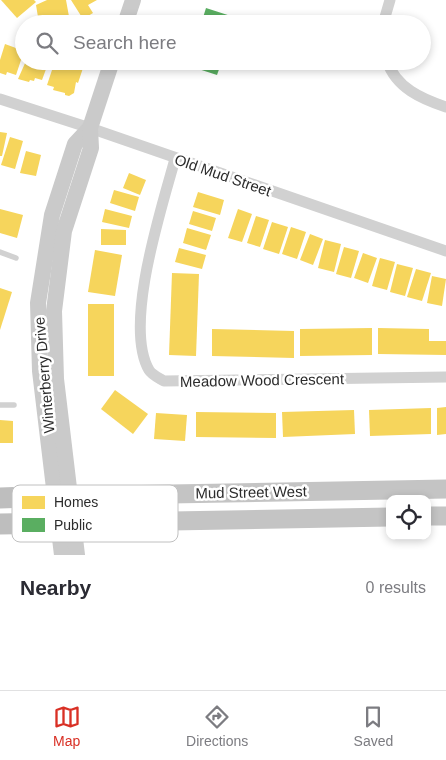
<!DOCTYPE html>
<html lang="en">
<head>
<meta charset="utf-8">
<style>
	:root { --surface:#fff; --page:#f7f7f7; --text:#2b2b33; --muted:#7c7c81; --line:#e1e1e2; --accent:#d93025 }
	body { margin:0; font-family:Arial,sans-serif; background:var(--page); color:var(--text) }
	.controls { position:absolute; right:15px; bottom:15px; display:grid; overflow:hidden; border-radius:10px; box-shadow:0 2px 8px #0003 }
	.controls button { width:45px; height:45px; display:grid; place-items:center; padding:0; border:0; border-bottom:1px solid var(--line); background:var(--surface); color:var(--text); font:25px sans-serif }
	.list { margin:0; padding:0; list-style:none }
	h2 { display:flex; justify-content:space-between; align-items:center; height:65px; margin:0; padding:0 20px; font-size:21px }
	h2 small { font-size:16px; font-weight:400; color:var(--muted) }
	.icon { flex:none; width:28px; height:28px; fill:none; stroke:currentColor; stroke-width:2; stroke-linecap:round; stroke-linejoin:round }
	.map { position:relative; flex:none; width:446px; height:555px; overflow:hidden }
	.search { position:absolute; background:var(--surface); box-shadow:0 2px 8px #0003; left:15px; right:15px; top:15px; height:55px; display:flex; align-items:center; gap:12px; box-sizing:border-box; padding:0 18px; border-radius:28px; color:var(--muted); font-size:19px }
	.sheet { height:135px; background:var(--surface) }
	nav { display:flex; justify-content:space-around; align-items:center; box-sizing:border-box; height:70px; border-top:1px solid var(--line); background:var(--surface); font-size:14px; color:var(--muted) }
	nav a { display:grid; justify-items:center; gap:2px }
	nav .on { color:var(--accent) }
	.map>svg:first-child { display:block }
</style>
</head>
<body>
<div class="map">
<svg width="446" height="555" viewBox="0 0 446 555">
	<rect width="100%" height="100%" fill="#fff"/>
	<!-- homes -->
	<g fill="#f6d55c">
		<polygon points="1,0 34,0 36,2 17,18"/>
		<polygon points="47,0 66,0 70,22 58,24 58,20 39,23 36,5"/>
		<polygon points="71,0 97,0 88,5 93,13 83,19"/>
		<polygon points="5,44 24,51 16,75 7,72 6,75 0,73 0,60"/>
		<polygon points="26,61 49,61 42,80 35,78 34,81 30,80 29,82 18,79"/>
		<polygon points="55,61 64,61 83,68 78,83 76,82 74,93 69,96 65,95 65,93 53,90 54,87 47,85"/>
		<polygon points="0,132 7,133 2,156 0,156"/>
		<polygon points="10,137 23,141 15,169 1,165"/>
		<polygon points="26,151 41,155 36,176 20,173"/>
		<polygon points="129,173 146,180 140,195 123,188"/>
		<polygon points="114,190 139,197 135,211 110,203"/>
		<polygon points="198,192 224,200 220,215 193,207"/>
		<polygon points="0,209 23,215 17,238 0,233"/>
		<polygon points="105,209 132,216 129,228 102,222"/>
		<polygon points="238,209 252,214 242,242 228,238"/>
		<polygon points="193,211 216,218 212,231 189,224"/>
		<polygon points="256,216 269,220 260,247 247,243"/>
		<polygon points="272,222 288,227 279,254 263,249"/>
		<polygon points="291,227 306,232 297,259 282,254"/>
		<polygon points="187,228 211,235 206,250 183,243"/>
		<polygon points="101,229 126,230 126,245 101,245"/>
		<polygon points="310,234 323,239 313,265 300,260"/>
		<polygon points="325,240 341,244 334,272 318,268"/>
		<polygon points="344,247 359,251 351,278 336,274"/>
		<polygon points="179,248 206,255 202,269 175,262"/>
		<polygon points="95,250 122,255 115,296 88,292"/>
		<polygon points="363,253 377,258 368,283 354,278"/>
		<polygon points="380,258 395,262 387,290 372,286"/>
		<polygon points="397,264 413,268 405,296 390,292"/>
		<polygon points="416,269 431,273 422,301 407,297"/>
		<polygon points="172,273 199,274 196,356 169,355"/>
		<polygon points="432,276 446,279 442,306 427,303"/>
		<polygon points="0,288 12,292 0,330"/>
		<rect x="88" y="304" width="26" height="72"/>
		<polygon points="372,328 372,355 300,356 300,329"/>
		<polygon points="378,328 429,329 429,341 446,341 446,355 378,354"/>
		<polygon points="212,329 294,331 294,358 212,356"/>
		<polygon points="115,390 148,414 133,434 101,409"/>
		<polygon points="446,407 446,434 437,435 437,408"/>
		<polygon points="431,408 431,434 370,436 369,410"/>
		<polygon points="354,410 355,434 283,437 282,412"/>
		<polygon points="196,412 276,413 276,438 196,437"/>
		<polygon points="156,413 187,415 185,441 154,439"/>
		<polygon points="0,420 13,421 13,443 0,443"/>
	</g>
	<!-- public -->
	<g fill="#5aae61">
		<polygon points="206,8 237,18 235,24 201,24"/>
		<polygon points="187,61 222,61 217,75 186,65"/>
	</g>
	<g fill="none" stroke-linecap="round" stroke-linejoin="round">
		<!-- lane -->
		<g stroke="#d1d1d1" stroke-width="5.5">
			<polyline points="0,252 16,258"/>
			<polyline points="0,405 14,405"/>
		</g>
		<!-- street -->
		<g stroke="#d1d1d1" stroke-width="11">
			<polyline points="383,24 390,0"/>
			<path d="M387,61C396,88 422,99 446,107"/>
			<polyline points="0,99 90,128 446,251"/>
			<path d="M175,159C162,207 123,325 149,370C152,375 159,378 164,381L446,377"/>
		</g>
		<!-- secondary -->
		<g stroke="#cacaca" stroke-width="16">
			<polyline points="125,24 133,0"/>
			<polyline points="62,555 40,371 38,303 52,215 75,144 90,128"/>
			<polyline points="77,555 56,379 54,311 64,231 91,148 90,128 112,61"/>
		</g>
		<!-- primary -->
		<g stroke="#c4c4c4" stroke-width="19">
			<polyline points="55,496 446,489"/>
			<polyline points="427,516 446,516"/>
			<polyline points="59,523 390,517"/>
		</g>
		<!-- highway -->
		<g stroke="#bebebe" stroke-width="21">
			<polyline points="0,498 55,496"/>
			<polyline points="0,524 59,523"/>
		</g>
	</g>
	<g text-anchor="middle" dominant-baseline="central" stroke-width="5" stroke-linejoin="round" paint-order="stroke">
		<!-- street labels -->
		<g font-size="15" fill="#2c2c2c" stroke="#fff">
			<text transform="translate(223 175) rotate(19)">Old Mud Street</text>
			<text transform="translate(44 375) rotate(-95)">Winterberry Drive</text>
			<text transform="translate(262 380) rotate(-1)">Meadow Wood Crescent</text>
			<text transform="translate(251 492) rotate(-1)">Mud Street West</text>
		</g>
	</g>
	<!-- legend -->
	<rect x="12" y="485" width="166" height="57" rx="8" fill="#fff" stroke="#c0c0c0" stroke-width="1"/>
	<rect x="22" y="496" width="23" height="13" fill="#f6d55c"/>
	<rect x="22" y="518" width="23" height="14" fill="#5aae61"/>
	<g font-size="14" fill="#2c2c2c">
		<text x="54" y="507">Homes</text>
		<text x="54" y="530">Public</text>
	</g>
</svg>
<div class="controls">
<button><svg class="icon" aria-label="locate" viewBox="0 0 24 24"><circle cx="12" cy="12" r="6"/><path d="M12 2v4M12 18v4M2 12h4M18 12h4"/></svg></button>
</div>
<div class="search"><svg class="icon" aria-label="search" viewBox="0 0 24 24"><circle cx="10" cy="10" r="6"/><path d="M15 15l6 6"/></svg>Search here</div>
</div>
<section class="sheet">
<h2>Nearby<small>0 results</small></h2>
<ul class="list">
</ul>
</section>
<nav>
<a class="on"><svg class="icon" aria-label="map" viewBox="0 0 24 24"><path d="M3 6l6-2 6 2 6-2v14l-6 2-6-2-6 2zM9 4v14M15 6v14"/></svg>Map</a>
<a><svg class="icon" aria-label="directions" viewBox="0 0 24 24"><path d="M12 3l9 9-9 9-9-9zM9 14v-3h6M13 9l2 2-2 2"/></svg>Directions</a>
<a><svg class="icon" aria-label="saved" viewBox="0 0 24 24"><path d="M7 4h10v16l-5-4-5 4z"/></svg>Saved</a>
</nav>
</body>
</html>
